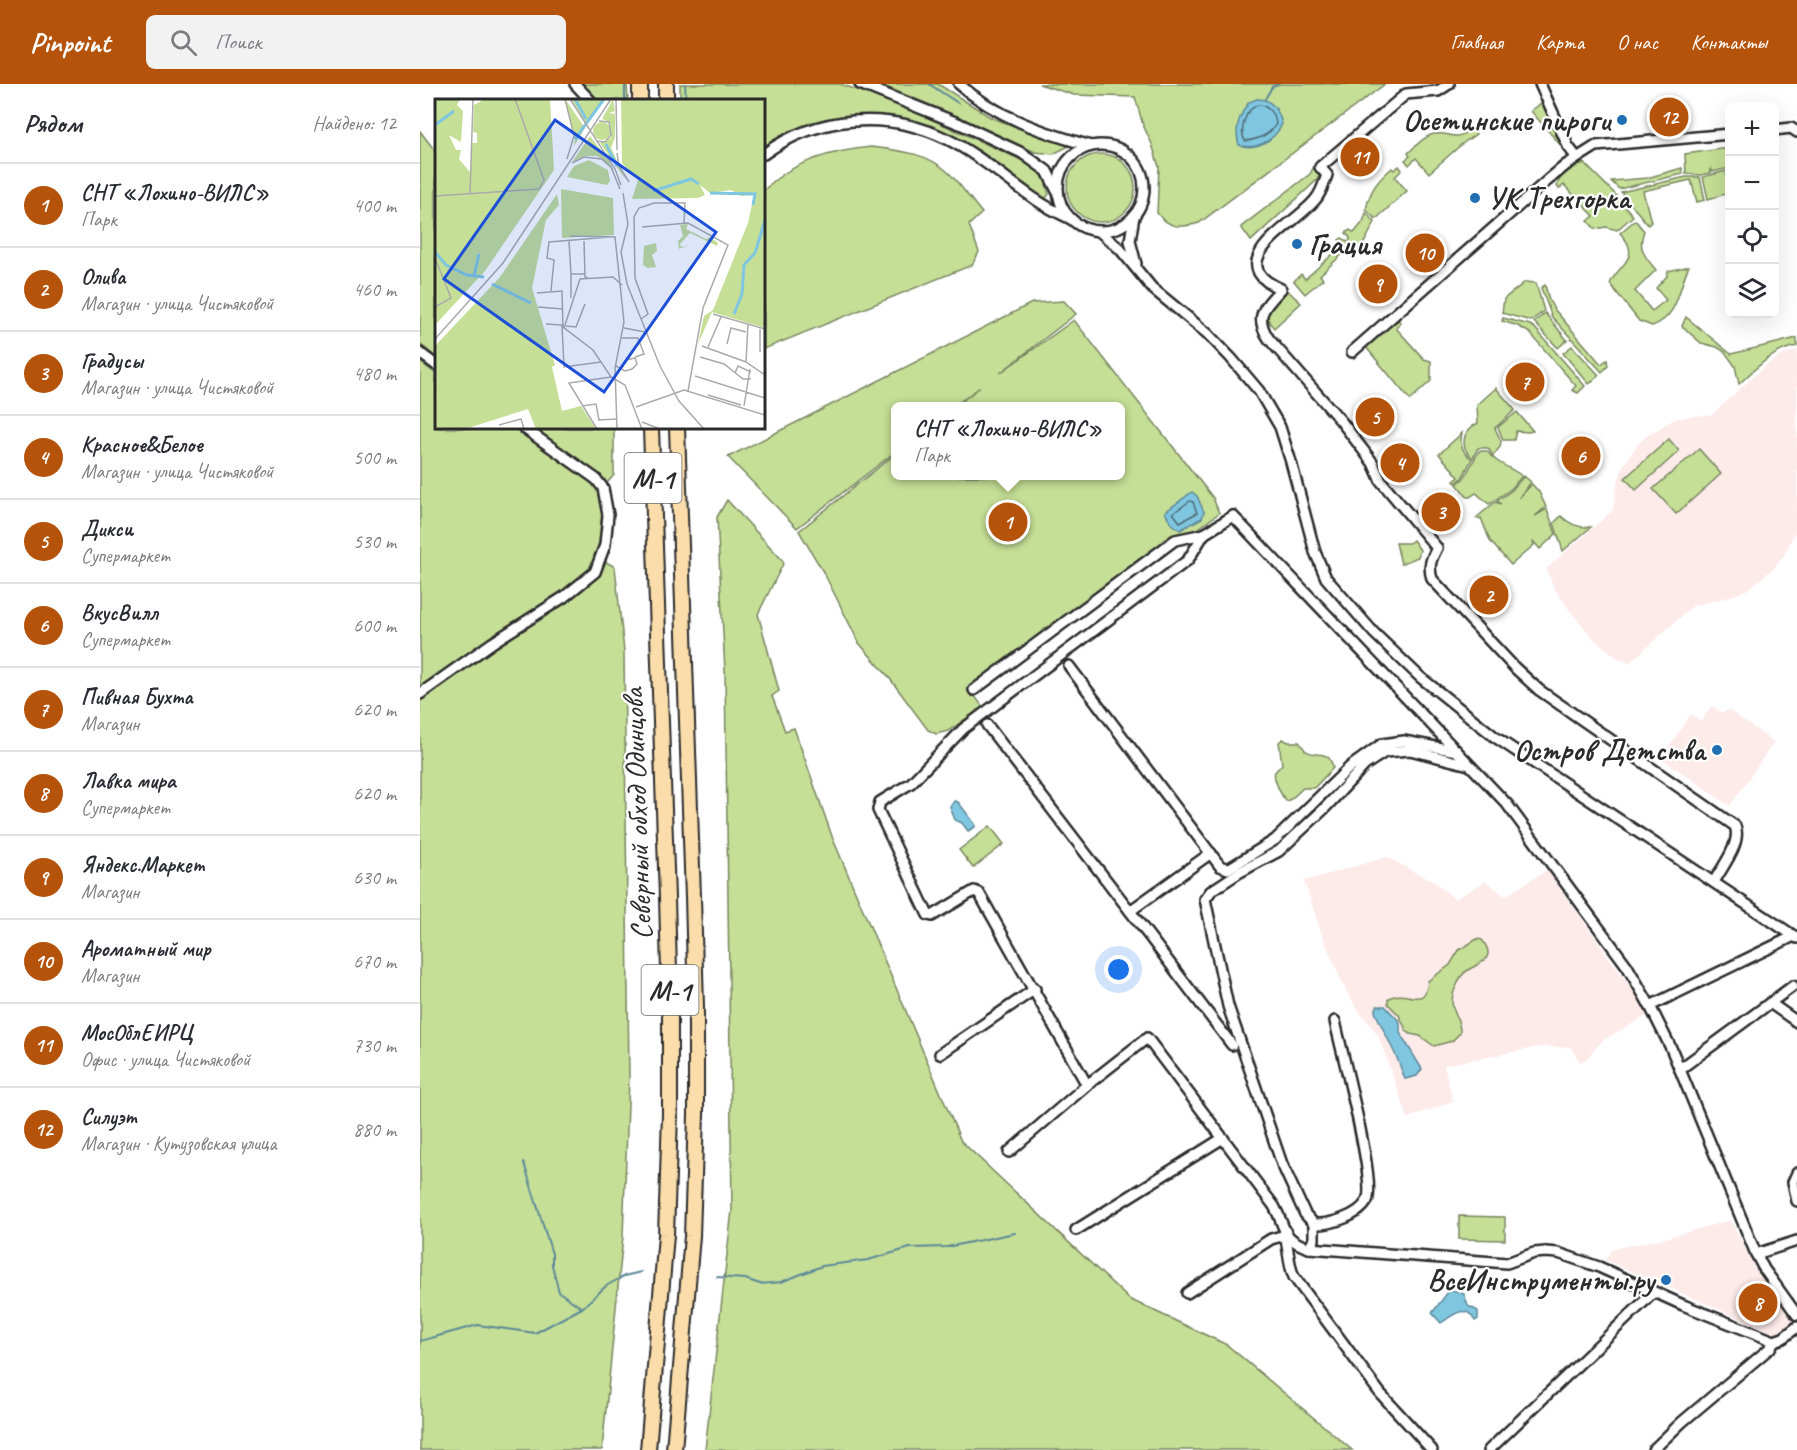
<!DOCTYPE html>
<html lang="ru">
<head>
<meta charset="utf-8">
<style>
	:root { --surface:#fff; --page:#f2f2f3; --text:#2b2b33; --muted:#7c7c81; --line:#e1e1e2; --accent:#b45309 }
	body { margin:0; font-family:Caveat,sans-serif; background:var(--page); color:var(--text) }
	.controls { position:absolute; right:18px; top:18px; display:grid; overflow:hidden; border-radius:9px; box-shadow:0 6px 24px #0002 }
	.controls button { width:54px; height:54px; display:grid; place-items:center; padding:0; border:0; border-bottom:2px solid var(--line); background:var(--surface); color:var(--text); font:30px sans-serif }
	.you { position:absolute; left:699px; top:886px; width:21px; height:21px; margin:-15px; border:4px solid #fff; border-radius:50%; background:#1a73e8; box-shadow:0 0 0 9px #1a73e833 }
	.badge { display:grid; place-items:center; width:39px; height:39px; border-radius:50%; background:var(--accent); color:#fff; font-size:20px; font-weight:700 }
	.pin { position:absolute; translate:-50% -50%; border:3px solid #fff; box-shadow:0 2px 6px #0006 }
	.popup { position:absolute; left:471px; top:318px; width:234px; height:78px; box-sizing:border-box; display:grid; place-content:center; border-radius:9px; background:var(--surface); filter:drop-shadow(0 2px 4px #0005); font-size:20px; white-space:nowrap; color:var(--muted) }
	.popup b { font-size:22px; color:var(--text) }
	.popup::after { content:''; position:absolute; left:50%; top:100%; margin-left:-12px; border:12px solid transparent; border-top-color:var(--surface) }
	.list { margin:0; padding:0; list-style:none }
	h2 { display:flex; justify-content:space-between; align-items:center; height:78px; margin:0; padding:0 24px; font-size:26px }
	h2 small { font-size:20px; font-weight:400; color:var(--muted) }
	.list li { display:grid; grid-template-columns:39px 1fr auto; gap:18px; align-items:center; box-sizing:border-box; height:84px; padding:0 24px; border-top:2px solid var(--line) }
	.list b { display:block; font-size:22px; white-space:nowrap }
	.list p { margin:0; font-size:20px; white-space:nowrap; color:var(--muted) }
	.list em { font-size:20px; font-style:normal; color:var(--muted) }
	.icon { flex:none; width:33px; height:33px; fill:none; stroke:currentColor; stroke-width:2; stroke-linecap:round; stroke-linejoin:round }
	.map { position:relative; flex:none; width:1377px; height:1366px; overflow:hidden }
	header { display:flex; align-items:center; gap:36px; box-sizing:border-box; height:84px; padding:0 30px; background:var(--accent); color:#fff }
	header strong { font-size:28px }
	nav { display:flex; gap:33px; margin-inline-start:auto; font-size:21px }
	.search { width:420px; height:54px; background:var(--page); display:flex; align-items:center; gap:15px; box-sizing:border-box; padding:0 21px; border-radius:9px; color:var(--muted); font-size:22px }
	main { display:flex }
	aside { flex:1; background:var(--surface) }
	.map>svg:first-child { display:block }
</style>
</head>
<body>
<header>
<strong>Pinpoint</strong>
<div class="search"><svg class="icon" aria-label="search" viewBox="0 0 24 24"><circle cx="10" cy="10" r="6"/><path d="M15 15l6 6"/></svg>Поиск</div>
<nav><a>Главная</a><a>Карта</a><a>О нас</a><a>Контакты</a></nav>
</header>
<main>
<aside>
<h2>Рядом<small>Найдено: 12</small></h2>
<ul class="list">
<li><span class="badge">1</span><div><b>СНТ «Лохино-ВИЛС»</b><p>Парк</p></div><em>400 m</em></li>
<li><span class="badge">2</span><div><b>Олива</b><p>Магазин · улица Чистяковой</p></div><em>460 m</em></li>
<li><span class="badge">3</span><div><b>Градусы</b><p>Магазин · улица Чистяковой</p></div><em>480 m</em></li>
<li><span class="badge">4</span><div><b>Красное&amp;Белое</b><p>Магазин · улица Чистяковой</p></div><em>500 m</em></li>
<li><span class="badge">5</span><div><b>Дикси</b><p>Супермаркет</p></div><em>530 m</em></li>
<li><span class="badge">6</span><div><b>ВкусВилл</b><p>Супермаркет</p></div><em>600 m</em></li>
<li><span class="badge">7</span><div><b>Пивная Бухта</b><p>Магазин</p></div><em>620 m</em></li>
<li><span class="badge">8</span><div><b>Лавка мира</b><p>Супермаркет</p></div><em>620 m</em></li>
<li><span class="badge">9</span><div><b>Яндекс.Маркет</b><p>Магазин</p></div><em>630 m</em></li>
<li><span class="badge">10</span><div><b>Ароматный мир</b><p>Магазин</p></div><em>670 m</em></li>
<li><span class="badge">11</span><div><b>МосОблЕИРЦ</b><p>Офис · улица Чистяковой</p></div><em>730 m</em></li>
<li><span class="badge">12</span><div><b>Силуэт</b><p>Магазин · Кутузовская улица</p></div><em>880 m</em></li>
</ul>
</aside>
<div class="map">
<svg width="1377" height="1366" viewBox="0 0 1377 1366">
	<rect width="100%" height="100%" fill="#fff"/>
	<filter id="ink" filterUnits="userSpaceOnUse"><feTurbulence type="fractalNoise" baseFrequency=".0167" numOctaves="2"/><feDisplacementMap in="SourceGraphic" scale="12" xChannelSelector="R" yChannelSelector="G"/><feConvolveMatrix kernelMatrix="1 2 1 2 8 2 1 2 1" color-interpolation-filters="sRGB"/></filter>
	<g filter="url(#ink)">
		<!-- built -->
		<g fill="#fdebea">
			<polygon points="1377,266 1377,444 1365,470 1354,484 1328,505 1312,512 1273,522 1209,579 1199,575 1174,555 1151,528 1134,504 1126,485 1193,426 1196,404 1203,382 1218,360 1228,351 1255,335 1271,332 1291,331 1344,283 1360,272"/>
			<polygon points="1292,622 1302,629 1308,626 1354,658 1310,722 1241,674 1271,630 1281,637"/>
			<polygon points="967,773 998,790 1009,794 1035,815 1066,797 1085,812 1127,786 1217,912 1228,931 1183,956 1166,975 1160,978 1150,963 1119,963 1024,981 1033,1017 988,1034 958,951 941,930 926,907 901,848 884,797"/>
			<polygon points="1311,1136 1336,1185 1374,1238 1356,1250 1185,1176 1192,1165 1245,1154"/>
		</g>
		<!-- green -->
		<g fill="#c5df96" stroke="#788560" stroke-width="1.5">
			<polygon points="161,0 207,0 208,16 176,16"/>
			<path d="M260,0H420L475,19L610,80L623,91L629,110L626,114L620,113C590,91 560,65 526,49C462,19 402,28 344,63V16H260Z"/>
			<polygon points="459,0 518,0 572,34 628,54 648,58 649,62 633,70 615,68 542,34"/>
			<path d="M619,0H965L779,139C760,144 750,145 737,129L739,83L732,60L723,41L715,13L654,11Z"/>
			<polygon points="1124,17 1143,62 1142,63 1111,27"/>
			<path d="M1052,44L1056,50L1042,60L1009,89L996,74L989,81L985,76L990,72L988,69C995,63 1005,51 1015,50C1033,48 1033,59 1052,44Z"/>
			<polygon points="0,47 16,68 16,273 0,260"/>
			<path d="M451,63C478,66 509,69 529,89C541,101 551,116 562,129L549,141L559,168L552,181L344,265V106C372,77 412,67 451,63Z"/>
			<polygon points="1309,64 1309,84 1293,88 1291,85 1291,89 1281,91 1266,90 1265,70"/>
			<circle cx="681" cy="104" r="34"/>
			<polygon points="897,77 902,83 897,96 831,157 821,143 890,90"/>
			<path d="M1164,79L1194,109L1213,132L1197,146L1186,143L1175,145L1168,137L1174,132L1144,101L1139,105L1137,102C1139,91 1154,82 1164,79Z"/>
			<path d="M979,82L982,86L975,93L987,107L956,135L946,126C949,107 958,96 972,84L974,86Z"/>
			<polygon points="1262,84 1263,90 1199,105 1191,97 1227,94"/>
			<polygon points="1306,87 1309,109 1288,115 1283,93"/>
			<polygon points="1266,93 1280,93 1285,116 1277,118 1271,96 1223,107 1231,138 1228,141 1201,108"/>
			<polygon points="946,129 955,138 944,159 933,169 929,164 900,191 903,195 885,210 874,197 881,190 885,195 923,161 919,156 922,154 929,159 930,154 926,149 930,146 934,149 943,138"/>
			<path d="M1215,136L1224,147C1217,164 1225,173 1236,186L1215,207L1232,227L1246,216L1236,204L1247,192L1248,187L1269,182C1258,204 1259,233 1232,242L1219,237L1190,200C1197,181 1224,174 1200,149Z"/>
			<polygon points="1105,198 1116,199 1124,227 1111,237 1082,229 1084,215"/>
			<polygon points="1125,201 1129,216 1134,225 1181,280 1187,276 1188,282 1182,288 1132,233 1121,204"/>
			<polygon points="866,205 881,219 854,244 849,238 847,226"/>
			<polygon points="644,217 656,230 580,289 654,236 793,414 799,429 554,611 563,623 528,647 516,650 508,646 468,592 439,559 405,491 379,447 475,370 476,392 700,392 700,322 536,322 560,303 534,322 476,322 475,368 377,444 308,373 612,219"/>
			<polygon points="1125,229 1147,256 1138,264 1114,238"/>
			<path d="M1266,233L1311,270L1377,254V262C1353,266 1336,284 1319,300L1315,282L1305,268L1297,263L1281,259L1262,242Z"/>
			<polygon points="1083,234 1110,241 1115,244 1165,302 1158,309 1152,306 1156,302 1110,249 1098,242 1082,237"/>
			<polygon points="978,236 981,239 976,244 1004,275 1011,277 1011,297 990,316 945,262"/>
			<polygon points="1152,262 1179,291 1169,300 1143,269"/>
			<polygon points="0,278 16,290 16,344 95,344 175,398 106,344 194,344 194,391 183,404 180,402 184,461 174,471 195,483 204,567 209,994 203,1152 182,1366 0,1366"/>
			<path d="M1076,304L1095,326L1075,344L1081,357L1080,363L1073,372L1068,364H1058L1053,374C1038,363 1043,346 1058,339L1057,321Z"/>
			<polygon points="1097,328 1113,347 1108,348 1096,347 1094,356 1083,356 1078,343"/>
			<path d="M1042,349C1039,360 1043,369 1052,375L1042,394L1036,399L1034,397L1039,393L1019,370Z"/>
			<polygon points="1249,355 1259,367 1216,406 1205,394"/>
			<polygon points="1279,365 1301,390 1256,430 1233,405"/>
			<path d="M1059,367H1067C1075,379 1090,383 1102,392L1091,405L1069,420L1056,409L1050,413H1047L1037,400L1044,394Z"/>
			<polygon points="1104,392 1111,398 1099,414 1112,400 1119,408 1126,423 1115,432 1127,425 1136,450 1120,465 1113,457 1114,461 1091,481 1070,457 1061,434 1058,435 1056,434 1075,418 1081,420 1077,417 1092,406"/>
			<polygon points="307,416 364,478 338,530 359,607 352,612 365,647 374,644 413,755 541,1057 709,1215 807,1261 932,1366 285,1366 312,1126 305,587 297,433"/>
			<path d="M1141,432C1150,441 1159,444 1171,443L1143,467L1134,439Z"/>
			<polygon points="993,456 1000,466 998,473 981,480 976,459 989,459"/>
			<path d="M863,655L868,658H879C881,660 883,663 885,666C896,675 909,663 913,684L894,704H883L871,715L866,717C862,713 852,693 855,688C857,685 860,683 862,680L859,658Z"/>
			<polygon points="570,742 584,760 553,784 539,766"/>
			<path d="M1057,855L1062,856C1077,875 1061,878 1048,886C1043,889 1039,895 1037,901C1024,924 1041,930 1040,949L1032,957L1014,962L1000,952L990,950L986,946L979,931L968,920V915C986,902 1005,929 1008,897L1030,881L1039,866Z"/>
			<polygon points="1039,1132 1085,1133 1085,1156 1039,1155"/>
		</g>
		<!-- water -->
		<g fill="#7fc6e0" stroke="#5d8898" stroke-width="1.5">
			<path d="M837,15C852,15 859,27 862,40C855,56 836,67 819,61C814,44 819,32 829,18Z"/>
			<polygon points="772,408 777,412 784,428 782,434 760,446 751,439 745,428"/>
			<polygon points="534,717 538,718 555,740 555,743 548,747 542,739 535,736 530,723"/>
			<polygon points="957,922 965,922 980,938 980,949 1002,985 997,992 985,995 977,974 955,928"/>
			<path d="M1032,1206L1044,1210L1048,1222L1058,1227V1235L1055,1237C1046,1219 1033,1231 1021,1239L1012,1229L1028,1208Z"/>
		</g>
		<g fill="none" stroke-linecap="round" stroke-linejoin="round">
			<!-- shore -->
			<g stroke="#4d6973" stroke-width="1.5">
				<path d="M838,21C848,21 855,31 856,40C850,51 837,56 825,57C819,46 825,25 838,21Z"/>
				<polygon points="770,417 773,418 777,429 760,438 753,429"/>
			</g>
			<!-- stream -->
			<g stroke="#5d8898" stroke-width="2">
				<polyline points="205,0 205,16"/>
				<polyline points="265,0 266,16"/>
				<polyline points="509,0 538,19"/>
				<polyline points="845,15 852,3 858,0"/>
				<polyline points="104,1079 132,1170 132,1181 139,1208 162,1224"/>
				<polyline points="297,1193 325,1195 340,1200 361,1198 402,1182 448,1176 490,1164 527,1163 595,1149"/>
				<polyline points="0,1257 58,1241 115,1249 162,1224 186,1202 204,1192 221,1188"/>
			</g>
			<!-- minor casing -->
			<g stroke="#2b2b2b" stroke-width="14">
				<g id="minor">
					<polyline points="155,0 170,16"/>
					<polyline points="440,0 540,40 602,69 627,87 637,107"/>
					<path d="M539,0C576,33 624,49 671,62"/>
					<path d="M1029,0L1018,7L986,10L900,83L907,91C904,99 901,110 895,116C875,141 798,178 861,205C845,222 833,232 849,255L921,337L953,379L961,397L1017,464C1011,475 1008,482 1012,495L1095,584L1119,606L1315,742C1322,759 1302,783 1294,798"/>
					<polyline points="1120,0 1148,62 1157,74"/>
					<polyline points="1354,46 1371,44 1377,48"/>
					<circle cx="681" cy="104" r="43"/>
					<path d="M344,70C397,31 468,26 527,55C559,71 586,95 615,115C626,123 639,129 651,135"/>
					<polyline points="714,132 710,157 716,180"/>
					<polyline points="679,147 700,165 732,204 788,250 811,274 839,307 860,343 871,378 895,468 906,494 954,549 1000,593 1075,653 1377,854"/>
					<polyline points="932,268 1128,96 1146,81 1176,62 1310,50"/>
					<polyline points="0,269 16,281"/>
					<polyline points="649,582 800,782 808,785 855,756 930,683 962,660 984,657 1037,667"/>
					<polyline points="554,606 755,456 784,450 813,432 1087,720 1207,882 1230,922 1251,964 1336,1170 1344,1185 1377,1231"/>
					<polyline points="0,610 72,559 144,513 175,488 185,461 188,431 183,404 176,395 104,344"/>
					<polyline points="567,641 710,827"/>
					<polyline points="791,769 710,827 812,961"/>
					<polyline points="1350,919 1373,902"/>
					<polyline points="1230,922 1374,852"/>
					<polyline points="520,970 615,905"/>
					<polyline points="1260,985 1350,919 1377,938"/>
					<polyline points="667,1001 559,809 554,807 512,832 508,831 458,726 460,718 491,699 543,645 768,476 784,450"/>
					<path d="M589,1068L667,1001L727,954L854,1122C867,1145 860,1154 889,1164L1087,1179L1114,1169L1126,1168L1138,1169L1179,1183L1263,1221L1354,1257L1363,1254L1377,1243"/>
					<polyline points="1377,1089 1373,1098 1377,1117"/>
					<path d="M894,1140C910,1141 939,1132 947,1117C957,1098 921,966 915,937"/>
					<polyline points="656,1146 803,1054"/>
					<polyline points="889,1164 894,1156 894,1140 885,1130 862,1080 808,922 785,815 791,807 820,788 859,767 904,725 945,681 965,668 990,666 1049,681"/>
					<polyline points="1336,1170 1377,1157"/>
					<path d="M767,1209L851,1155L865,1151C869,1165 868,1180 874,1193L960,1309L1012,1366"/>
					<polyline points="1069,1366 1234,1208"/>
					<polyline points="1233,1366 1262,1338 1350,1264 1354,1257"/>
				</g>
			</g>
			<!-- highway casing -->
			<g stroke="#2b2b2b" stroke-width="18">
				<g id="highway">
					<polyline points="220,0 220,16"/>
					<polyline points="246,0 246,16"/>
					<polyline points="228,1366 246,1151 250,1030 250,924 247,814 231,344"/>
					<polyline points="254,1366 272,1152 276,1031 276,924 273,813 257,344"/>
				</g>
			</g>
			<!-- minor -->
			<use href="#minor" stroke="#fff" stroke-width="9"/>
			<!-- highway -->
			<use href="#highway" stroke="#faddab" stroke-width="14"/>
		</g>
	</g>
	<!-- markers -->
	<g fill="#1f6fb2" stroke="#fff" stroke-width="2">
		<circle cx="1202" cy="36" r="6"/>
		<circle cx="1055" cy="114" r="6"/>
		<circle cx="877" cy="160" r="6"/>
		<circle cx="1297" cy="666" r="6"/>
		<circle cx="1246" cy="1196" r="6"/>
	</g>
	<g text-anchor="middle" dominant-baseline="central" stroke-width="4.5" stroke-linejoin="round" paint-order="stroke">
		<!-- shield labels -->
		<g fill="#fff" stroke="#6b6b6b" stroke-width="1.5">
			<rect x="204.5" y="369" width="57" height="50" rx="4.5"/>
			<rect x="221.5" y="881" width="57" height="50" rx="4.5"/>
		</g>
		<g font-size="28" font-weight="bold" fill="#2b2b2b">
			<text x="233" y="394">М-1</text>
			<text x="250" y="906">М-1</text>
		</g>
		<!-- poi labels -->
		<g font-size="30" font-weight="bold" fill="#2b2b2b" stroke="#fff" text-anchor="end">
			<text x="1190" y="36">Осетинские пироги</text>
			<text x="1067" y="114" text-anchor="start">УК Трехгорка</text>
			<text x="889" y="160" text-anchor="start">Грация</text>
			<text x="1285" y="666">Остров Детства</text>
			<text x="1234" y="1196">ВсеИнструменты.ру</text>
		</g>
		<!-- street labels -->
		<g font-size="30" fill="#2b2b2b" stroke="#fff">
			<text transform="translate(217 730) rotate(-92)">Северный обход Одинцова</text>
		</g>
	</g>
	<!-- overview -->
	<g transform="translate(15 15)">
		<rect width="330" height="330" fill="#fff"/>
		<path d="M0,0H25L22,6L28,12L26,43L14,36L21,51H26L24,60L35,73L37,44H42V34L38,33L39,6L50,0H115L119,71L50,172L0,226ZM130,0L150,29L139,47L140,40ZM136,0H170L152,26ZM178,0L180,12L174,14L180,15V38L176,49L191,81L165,44L176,39L175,23L167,20ZM186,0H330V229L277,213L263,245L269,217L278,211L313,124L319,96L306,97L296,91L275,94L265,86L270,96L263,99L197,100L203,81L187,64ZM158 32a9 9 0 1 1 18 0a9 9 0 1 1-18 0ZM155,37L174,62L179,72L162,57H150L137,63ZM154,61L173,71L175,82L172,86L132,78L139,67ZM126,90L178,99L179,136L127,139ZM122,95L124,106L111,121L97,189L120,266L117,268L127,312L146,307L161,330H101L93,310L30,330H0V247L65,178ZM253,125L251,130L271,140L275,138L283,144L282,147L255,134L245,145L246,148L254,146L244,150L243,142L248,137L245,126ZM221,144L222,152L217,156L221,168L213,169L208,166L209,147Z" fill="#c5df96"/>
		<path fill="none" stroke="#7fc6e0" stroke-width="3" d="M140,0L151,20M0,26L19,12M140,40L169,0M171,45L182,67M218,92L256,80L264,85M275,94L320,95L318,106M0,153L11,166L32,176L49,178M39,177L44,155M57,185L96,204M299,215L307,195L309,166L320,154L330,121"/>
		<path fill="none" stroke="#aaa" stroke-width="1.5" d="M130,0L139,37L132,60M135,0L180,70L186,86M181,0L182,51M161,42L170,43L176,36L174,23L164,22M182,54L184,67L194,83M137,64L149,58L167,60L176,68L185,90M188,94L193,125L186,153L192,185L225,267L244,302L269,330M35,95L38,1M0,97L104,90L109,81L80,0M207,128L253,124L293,146L268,209L253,292M135,137L180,138L189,223L180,269L182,330M134,142L136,175M149,142L150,178L153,179M0,159L16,199L0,208M116,192L119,161L112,159L114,143L175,138M102,194L127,192L128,228L158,251L176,278L190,286L207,330M136,199V175H150M103,208L128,210M278,215L330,230M206,220L213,215L200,179L199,118L204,109L219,104H250L249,124M111,225L127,226L129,268L166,263M131,227L141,228L150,205M129,229L145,180L178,178L187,186M189,229L210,233M187,239H203L209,255L200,258M0,240L68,164L176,0M292,245L296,229L311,233M267,247L311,263L330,276M273,248L286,218M325,253V230M265,258L289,265L308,280H316M311,263L313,225M181,267L190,272L197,270L202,265L200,259L191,261L187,269M300,274L303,267L316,273M260,277L330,299M273,296L306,306M147,307L161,305L164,321M309,307L315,270M201,308L249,291L330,316M163,321L182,320M207,323L225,330M64,326L86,320L89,330M162,330L134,284L176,278"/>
		<path fill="#1d4ed8" fill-opacity="0.15" stroke="#1d4ed8" stroke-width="3" d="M120,21L281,133L169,293L9,180Z"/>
		<rect width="330" height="330" fill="none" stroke="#2b2b2b" stroke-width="3"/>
	</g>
</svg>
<div class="controls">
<button>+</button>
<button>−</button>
<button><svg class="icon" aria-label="locate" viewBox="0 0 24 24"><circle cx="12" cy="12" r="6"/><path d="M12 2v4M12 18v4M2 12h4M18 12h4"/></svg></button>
<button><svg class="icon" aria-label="layers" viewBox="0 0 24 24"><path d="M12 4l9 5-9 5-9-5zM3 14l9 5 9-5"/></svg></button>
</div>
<div class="you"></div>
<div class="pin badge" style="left:588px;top:438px">1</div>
<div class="popup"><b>СНТ «Лохино-ВИЛС»</b>Парк</div>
<div class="pin badge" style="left:1069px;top:511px">2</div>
<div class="pin badge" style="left:1021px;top:428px">3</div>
<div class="pin badge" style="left:980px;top:379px">4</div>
<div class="pin badge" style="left:955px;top:333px">5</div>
<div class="pin badge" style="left:1161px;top:372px">6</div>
<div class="pin badge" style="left:1105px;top:298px">7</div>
<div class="pin badge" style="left:1338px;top:1219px">8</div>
<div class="pin badge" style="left:958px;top:200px">9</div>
<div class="pin badge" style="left:1005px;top:169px">10</div>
<div class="pin badge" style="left:940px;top:73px">11</div>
<div class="pin badge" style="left:1249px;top:33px">12</div>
</div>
</main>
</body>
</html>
